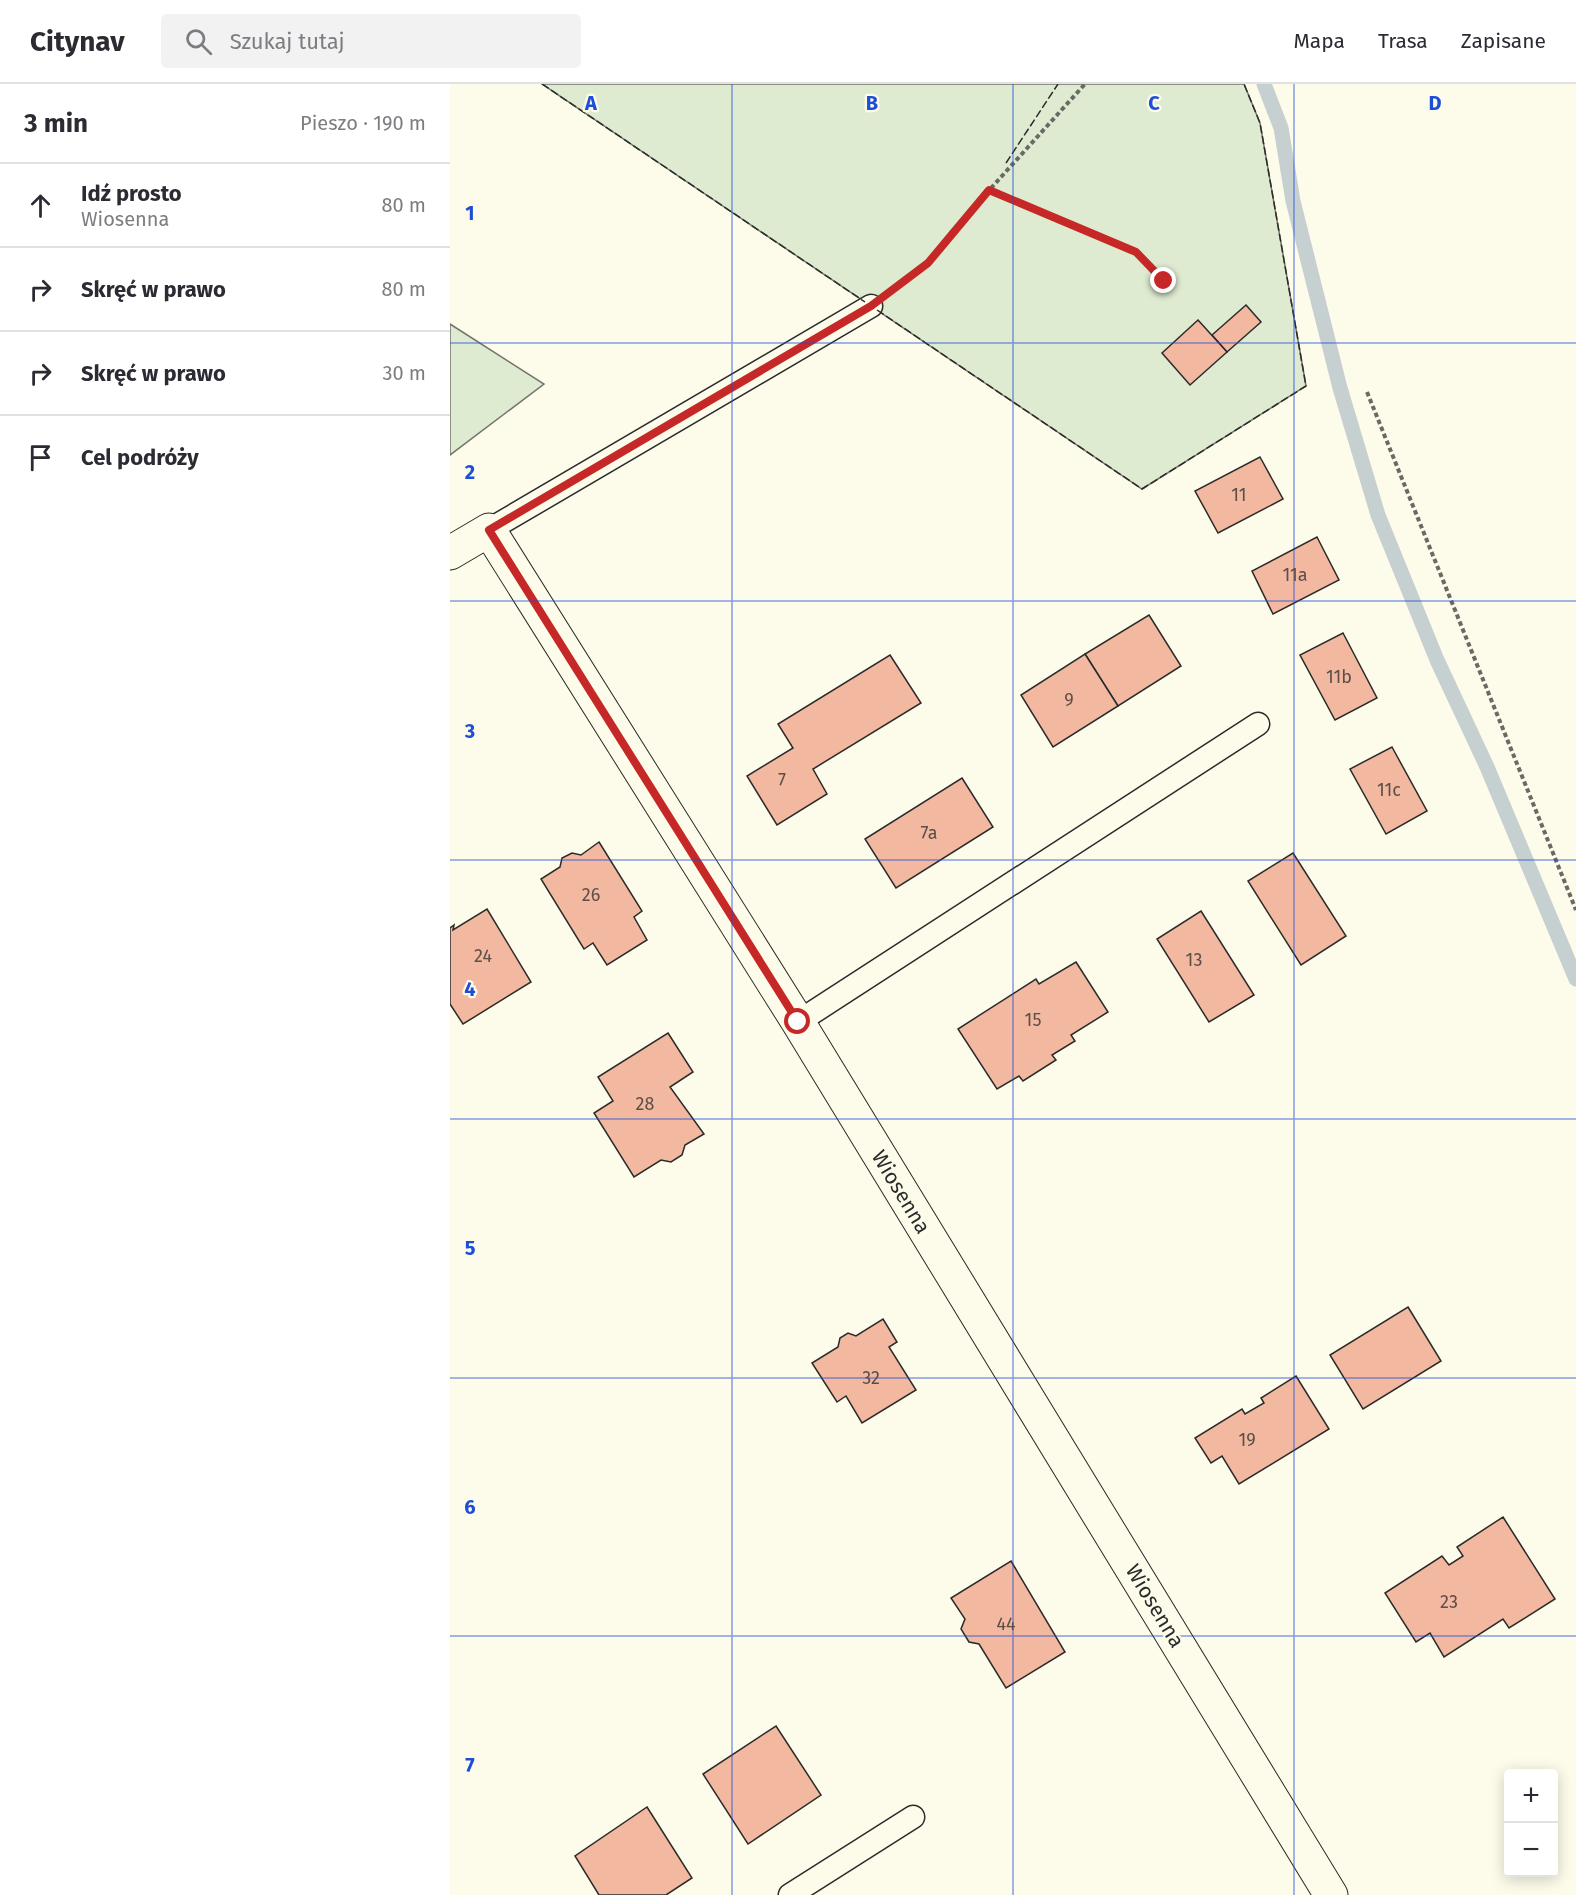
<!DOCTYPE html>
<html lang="pl">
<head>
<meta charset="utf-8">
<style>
	:root { --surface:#fff; --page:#f2f2f3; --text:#2b2b33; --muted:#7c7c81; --line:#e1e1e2 }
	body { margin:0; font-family:"Fira Sans",sans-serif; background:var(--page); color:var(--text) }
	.controls { position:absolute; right:18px; bottom:18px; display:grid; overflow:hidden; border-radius:6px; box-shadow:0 3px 15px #0003 }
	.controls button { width:54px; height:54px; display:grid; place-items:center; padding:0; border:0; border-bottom:2px solid var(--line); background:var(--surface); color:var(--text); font:30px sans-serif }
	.stop { position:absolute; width:18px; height:18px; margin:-14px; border:4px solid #c62828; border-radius:50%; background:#fff }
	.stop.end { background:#c62828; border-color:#fff; box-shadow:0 2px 6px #0008 }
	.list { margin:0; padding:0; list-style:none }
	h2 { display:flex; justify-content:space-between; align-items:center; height:78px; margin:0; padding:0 24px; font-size:26px }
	h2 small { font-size:20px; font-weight:400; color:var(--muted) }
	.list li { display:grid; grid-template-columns:39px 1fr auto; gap:18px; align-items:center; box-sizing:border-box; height:84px; padding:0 24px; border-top:2px solid var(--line) }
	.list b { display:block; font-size:22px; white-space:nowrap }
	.list p { margin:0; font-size:20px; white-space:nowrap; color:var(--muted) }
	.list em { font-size:20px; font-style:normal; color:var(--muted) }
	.icon { flex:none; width:33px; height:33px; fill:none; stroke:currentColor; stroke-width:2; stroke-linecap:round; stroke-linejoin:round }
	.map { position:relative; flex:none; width:1126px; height:1811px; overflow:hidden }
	header { display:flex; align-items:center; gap:36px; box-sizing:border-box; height:84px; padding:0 30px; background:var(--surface); border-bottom:2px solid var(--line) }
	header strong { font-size:28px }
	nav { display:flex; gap:33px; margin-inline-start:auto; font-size:21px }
	.search { width:420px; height:54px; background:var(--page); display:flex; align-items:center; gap:15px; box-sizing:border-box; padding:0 21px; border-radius:6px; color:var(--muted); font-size:22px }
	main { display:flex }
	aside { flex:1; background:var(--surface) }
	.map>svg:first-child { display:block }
</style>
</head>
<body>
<header>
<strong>Citynav</strong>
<div class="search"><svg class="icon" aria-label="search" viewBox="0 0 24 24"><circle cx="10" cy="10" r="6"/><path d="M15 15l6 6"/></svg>Szukaj tutaj</div>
<nav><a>Mapa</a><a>Trasa</a><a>Zapisane</a></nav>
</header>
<main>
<aside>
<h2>3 min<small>Pieszo · 190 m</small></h2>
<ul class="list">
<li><svg class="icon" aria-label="ahead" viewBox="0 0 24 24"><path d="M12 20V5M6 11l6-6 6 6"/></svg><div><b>Idź prosto</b><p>Wiosenna</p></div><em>80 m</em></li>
<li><svg class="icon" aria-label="right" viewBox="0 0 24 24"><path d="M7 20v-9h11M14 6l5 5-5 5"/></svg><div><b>Skręć w prawo</b></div><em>80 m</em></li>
<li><svg class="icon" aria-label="right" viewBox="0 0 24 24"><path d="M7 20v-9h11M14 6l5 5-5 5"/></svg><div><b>Skręć w prawo</b></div><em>30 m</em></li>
<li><svg class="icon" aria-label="arrive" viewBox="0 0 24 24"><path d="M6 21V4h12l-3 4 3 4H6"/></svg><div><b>Cel podróży</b></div></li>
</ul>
</aside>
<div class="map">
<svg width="1126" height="1811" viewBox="0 0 1126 1811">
	<rect width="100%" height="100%" fill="#fdfbea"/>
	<!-- green -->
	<g fill="#deebd1" stroke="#74746e" stroke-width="1.5">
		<polygon points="92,0 794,0 810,39 856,302 692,405"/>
		<polygon points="0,240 94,300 0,371"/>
	</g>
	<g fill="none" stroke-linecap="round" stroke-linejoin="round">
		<!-- stream -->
		<polyline stroke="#c7d0d0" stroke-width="15" points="814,0 831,44 843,117 890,304 928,431 987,576 1037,683 1126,895"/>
	</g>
	<!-- building -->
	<g fill="#f2b8a0" stroke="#2b2b2b" stroke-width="1.5">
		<polygon points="796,221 811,238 777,268 762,251"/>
		<polygon points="748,236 777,268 740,301 712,269"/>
		<polygon points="810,373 833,415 768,449 745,407"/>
		<polygon points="867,453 889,496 823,530 802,487"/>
		<polygon points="699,531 731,582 668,622 635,570"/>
		<polygon points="893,549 927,614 885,636 850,571"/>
		<polygon points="635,570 668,622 603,663 571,611"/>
		<polygon points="440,571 471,619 363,685 377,710 327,741 297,692 343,664 328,640"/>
		<polygon points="942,663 977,727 936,750 900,685"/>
		<polygon points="512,694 543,743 446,804 415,755"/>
		<polygon points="149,758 192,827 184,833 197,856 157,881 143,859 134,865 91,795 110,783 112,774 122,769 131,771"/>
		<polygon points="843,769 896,852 851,881 798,797"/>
		<polygon points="37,825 81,898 13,940 0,920 0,844 4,841 3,846"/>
		<polygon points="751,827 804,911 759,938 707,855"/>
		<polygon points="626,878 658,928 621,951 625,957 602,971 606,976 573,997 569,992 547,1005 508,945 586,895 589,900"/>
		<polygon points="218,949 243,988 220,1003 254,1050 235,1061 232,1071 221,1078 211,1076 184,1093 144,1029 163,1017 148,993"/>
		<polygon points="958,1223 991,1277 913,1325 880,1271"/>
		<polygon points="433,1235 447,1258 439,1263 466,1306 412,1339 396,1312 387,1318 362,1279 388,1263 390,1254 398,1249 406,1252"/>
		<polygon points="846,1292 879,1345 789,1400 772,1372 761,1379 745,1354 792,1325 795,1330 814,1319 811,1314"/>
		<polygon points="1053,1433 1105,1515 1059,1544 1053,1535 994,1573 980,1549 966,1558 935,1509 992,1472 999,1481 1013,1472 1007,1463"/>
		<polygon points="561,1477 615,1568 556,1604 529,1560 519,1558 511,1545 515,1535 501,1514"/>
		<polygon points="326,1642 371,1711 298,1760 253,1690"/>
		<polygon points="197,1723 242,1794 216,1811 149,1811 125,1772"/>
	</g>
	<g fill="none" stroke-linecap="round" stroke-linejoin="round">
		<!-- lane casing -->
		<g stroke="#2b2b2b" stroke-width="25">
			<g id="lane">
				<polyline points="39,446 421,222"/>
				<polyline points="348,938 808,640"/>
				<polyline points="340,1811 463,1733"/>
			</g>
		</g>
		<!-- street casing -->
		<g stroke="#2b2b2b" stroke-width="35">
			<polyline id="street" points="0,469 39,446 348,938 881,1811"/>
		</g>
		<!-- path -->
		<g stroke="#6a6964" stroke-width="4" stroke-dasharray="4.5 3" stroke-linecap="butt">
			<polyline points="539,106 686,168 714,197"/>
			<polyline points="448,201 478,179 505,144 635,0"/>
			<polyline points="917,308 1126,826"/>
		</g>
		<!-- lane -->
		<use href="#lane" stroke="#fdfbea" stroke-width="22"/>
		<!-- street -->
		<use href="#street" stroke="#fdfbea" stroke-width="33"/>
		<!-- fence -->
		<g stroke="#2b2b2b" stroke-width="1.5" stroke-dasharray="8 3" stroke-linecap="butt">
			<polyline points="92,0 415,218"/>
			<polyline points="556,79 608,0"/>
			<polyline points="427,226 692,405 856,302 810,39 794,0"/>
		</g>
	</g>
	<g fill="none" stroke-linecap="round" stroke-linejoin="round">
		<!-- route -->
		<polyline stroke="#c62828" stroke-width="8" points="348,938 39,446 421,222 478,179 539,106 686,168 714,197"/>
	</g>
	<!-- grid -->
	<path fill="none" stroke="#1d4ed8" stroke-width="1.5" stroke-opacity="0.55" d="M282,0V1811M563,0V1811M844,0V1811M0,259H1126M0,517H1126M0,776H1126M0,1035H1126M0,1294H1126M0,1552H1126"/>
	<g text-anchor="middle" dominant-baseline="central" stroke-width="4.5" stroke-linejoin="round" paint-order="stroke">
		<!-- number labels -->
		<g font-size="18" fill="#5d4e48">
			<text x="789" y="411">11</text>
			<text x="845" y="491">11a</text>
			<text x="889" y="593">11b</text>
			<text x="619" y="616">9</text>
			<text x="332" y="696">7</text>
			<text x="939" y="706">11c</text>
			<text x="479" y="749">7a</text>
			<text x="141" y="811">26</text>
			<text x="33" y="872">24</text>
			<text x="744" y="876">13</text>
			<text x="583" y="936">15</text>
			<text x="195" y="1020">28</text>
			<text x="421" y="1294">32</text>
			<text x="797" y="1356">19</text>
			<text x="999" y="1518">23</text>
			<text x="556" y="1540">44</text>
		</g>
		<!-- street labels -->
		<g font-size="21" fill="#2b2b2b" stroke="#fdfbea">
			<text transform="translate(451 1108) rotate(59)">Wiosenna</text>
			<text transform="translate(705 1522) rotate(59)">Wiosenna</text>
		</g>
	</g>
	<g font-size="20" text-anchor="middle" font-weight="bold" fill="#1d4ed8" stroke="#fdfbea" stroke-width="4.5" stroke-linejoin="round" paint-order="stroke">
		<text x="141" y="26">A</text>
		<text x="422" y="26">B</text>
		<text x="704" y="26">C</text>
		<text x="985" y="26">D</text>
		<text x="20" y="136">1</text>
		<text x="20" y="395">2</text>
		<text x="20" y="654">3</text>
		<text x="20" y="912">4</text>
		<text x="20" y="1171">5</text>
		<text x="20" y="1430">6</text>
		<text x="20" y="1688">7</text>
	</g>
</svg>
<div class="controls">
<button>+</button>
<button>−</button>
</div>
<div class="stop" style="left:348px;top:938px"></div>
<div class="stop end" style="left:714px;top:197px"></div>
</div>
</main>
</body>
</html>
